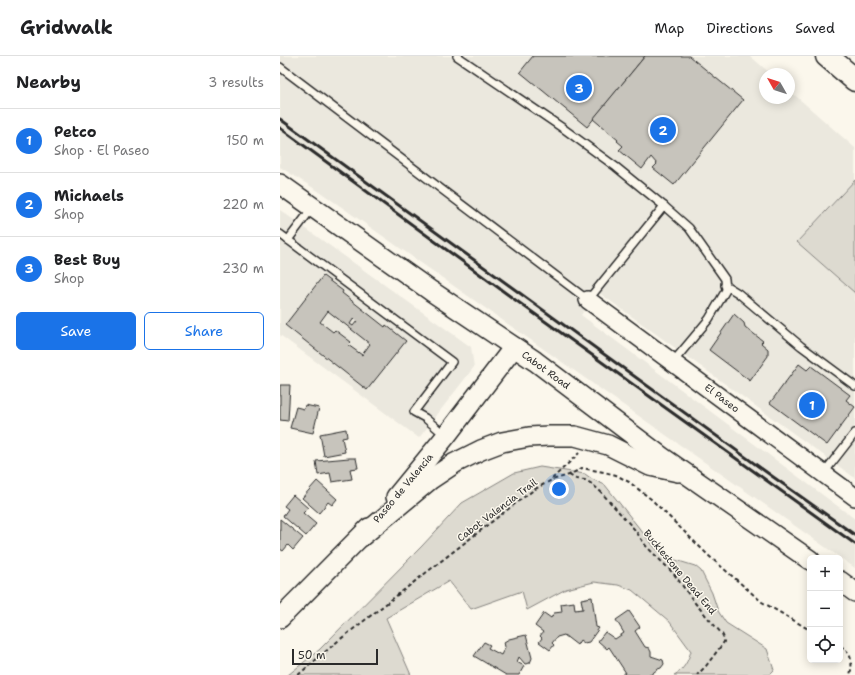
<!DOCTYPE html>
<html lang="en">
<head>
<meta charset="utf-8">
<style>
	:root { --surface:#fff; --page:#f2f2f2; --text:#202124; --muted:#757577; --line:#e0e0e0; --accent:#1a73e8 }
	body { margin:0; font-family:"Shantell Sans",sans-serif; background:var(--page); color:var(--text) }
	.controls { position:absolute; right:12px; bottom:12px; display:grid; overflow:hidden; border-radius:6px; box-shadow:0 2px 10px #0003 }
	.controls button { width:36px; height:36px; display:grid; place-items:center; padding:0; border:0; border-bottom:1px solid var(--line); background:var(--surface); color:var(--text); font:20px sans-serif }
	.compass { position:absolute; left:479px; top:12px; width:36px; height:36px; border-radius:50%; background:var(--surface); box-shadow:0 2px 10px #0003; rotate:309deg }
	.scale { position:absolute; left:12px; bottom:10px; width:86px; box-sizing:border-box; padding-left:4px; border:2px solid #2b2b2b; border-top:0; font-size:11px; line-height:14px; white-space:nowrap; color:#2b2b2b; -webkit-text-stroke:3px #fbf7ec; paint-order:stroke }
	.you { position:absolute; left:279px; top:433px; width:14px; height:14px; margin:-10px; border:3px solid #fff; border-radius:50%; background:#1a73e8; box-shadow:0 0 0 6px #1a73e833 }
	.badge { display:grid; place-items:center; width:26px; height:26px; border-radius:50%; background:var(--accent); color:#fff; font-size:13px; font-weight:700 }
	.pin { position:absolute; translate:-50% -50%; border:2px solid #fff; box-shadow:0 1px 4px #0006 }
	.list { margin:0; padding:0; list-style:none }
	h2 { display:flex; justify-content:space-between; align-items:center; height:52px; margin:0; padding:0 16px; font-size:17px }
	h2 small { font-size:13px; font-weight:400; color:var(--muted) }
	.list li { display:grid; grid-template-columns:26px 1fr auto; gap:12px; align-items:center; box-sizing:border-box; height:64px; padding:0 16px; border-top:1px solid var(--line) }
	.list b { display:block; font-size:15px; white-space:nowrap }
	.list p { margin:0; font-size:13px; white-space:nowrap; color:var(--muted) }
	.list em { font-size:13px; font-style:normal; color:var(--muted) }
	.actions { display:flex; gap:8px; padding:12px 16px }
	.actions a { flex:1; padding:9px 0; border:1px solid var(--accent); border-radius:6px; text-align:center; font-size:14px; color:var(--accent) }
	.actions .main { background:var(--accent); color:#fff }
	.icon { flex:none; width:22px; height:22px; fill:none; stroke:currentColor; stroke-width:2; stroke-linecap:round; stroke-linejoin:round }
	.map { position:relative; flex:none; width:575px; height:619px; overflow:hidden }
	header { display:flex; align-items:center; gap:24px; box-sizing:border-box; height:56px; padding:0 20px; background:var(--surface); border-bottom:1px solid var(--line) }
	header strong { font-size:19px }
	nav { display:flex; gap:22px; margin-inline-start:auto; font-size:14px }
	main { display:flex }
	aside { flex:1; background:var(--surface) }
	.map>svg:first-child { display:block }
</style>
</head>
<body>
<header>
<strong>Gridwalk</strong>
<nav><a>Map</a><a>Directions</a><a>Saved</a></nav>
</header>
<main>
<aside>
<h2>Nearby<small>3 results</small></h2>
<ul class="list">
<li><span class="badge">1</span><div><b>Petco</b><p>Shop · El Paseo</p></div><em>150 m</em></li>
<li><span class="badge">2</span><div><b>Michaels</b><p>Shop</p></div><em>220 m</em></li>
<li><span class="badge">3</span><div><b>Best Buy</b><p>Shop</p></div><em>230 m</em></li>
</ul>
<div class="actions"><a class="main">Save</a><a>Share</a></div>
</aside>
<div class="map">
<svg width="575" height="619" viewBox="0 0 575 619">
	<rect width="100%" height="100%" fill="#fbf7ec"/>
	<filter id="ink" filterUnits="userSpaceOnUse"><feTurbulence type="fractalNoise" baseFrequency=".025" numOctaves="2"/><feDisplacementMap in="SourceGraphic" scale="8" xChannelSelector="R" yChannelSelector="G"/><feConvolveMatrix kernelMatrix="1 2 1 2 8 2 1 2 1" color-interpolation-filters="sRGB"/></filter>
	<g filter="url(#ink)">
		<!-- built -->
		<g fill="#ebe8de">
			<polygon points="0,0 470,0 491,18 485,18 485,42 509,42 509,34 575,92 575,124 517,186 575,237 575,422 318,236 301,259 575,463 575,512 43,138 0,111"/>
			<polygon points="0,154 191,291 194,311 139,382 0,279"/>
		</g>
		<!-- green -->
		<g fill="#dddad0" stroke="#84827e">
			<polygon points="575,124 575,237 517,186"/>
			<path d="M260,411L305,418L312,423L325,429L375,492L389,502L415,510L421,515L432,537L438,555L446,567L487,593L494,614L489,619H394C404,614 408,605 411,595L389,565L352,534L338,529L314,526L286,533L247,554L242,535L191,553L169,525L106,562L131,619H8L39,594L142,490L182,447L234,417Z"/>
		</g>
		<!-- building -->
		<g fill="#c7c4bc" stroke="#2b2b2b" fill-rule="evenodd">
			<polygon points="253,0 365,0 307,71 240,16"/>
			<polygon points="365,0 409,0 463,44 394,129 373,112 377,108 371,101 362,113 339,94 343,90 337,85 338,84 313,63"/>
			<path d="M43,220L63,235L62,237L105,271L106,269L126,285L87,334L5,269ZM48,255L90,288L82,299L68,289L71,286L55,274L53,276L40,266ZM74,262L77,265L73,270L70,268Z"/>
			<polygon points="454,258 464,267 465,271 483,285 481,287 488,293 488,300 470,325 429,294"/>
			<polygon points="519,308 527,314 531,310 570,339 566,344 575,351 547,389 490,347"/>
			<polygon points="0,329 10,329 8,365 0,364"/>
			<polygon points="25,349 39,352 33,377 10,372 16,351 24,353"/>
			<polygon points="66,373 67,381 62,382 65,396 44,400 40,378"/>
			<polygon points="69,402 76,402 78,412 70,413 72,423 52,426 50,417 38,419 36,405"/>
			<polygon points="37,425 57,443 52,449 48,446 39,457 22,442"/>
			<polygon points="13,439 28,452 23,457 36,468 26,480 3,460 8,453 4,450"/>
			<polygon points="0,463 23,482 13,494 8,489 3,495 0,493"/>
			<polygon points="312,541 316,571 319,572 309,586 304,587 300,584 297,589 284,579 277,581 272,587 274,589 270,594 259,586 262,582 260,580 263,576 255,570 264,557 271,562 274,557 282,556 281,548 294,546 295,554 303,553 301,543"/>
			<polygon points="349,555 360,571 355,575 365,591 369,592 371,596 371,600 383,604 384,608 381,612 378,613 370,619 344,619 344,617 346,617 329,591 327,593 318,585 325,576 335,583 344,577 336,564"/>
			<polygon points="246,579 252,602 250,607 245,608 239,601 237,606 244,610 239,619 226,619 194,600 204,586 210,589 208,592 221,599 225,591 224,586 229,583"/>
		</g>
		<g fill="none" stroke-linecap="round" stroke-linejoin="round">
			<!-- service casing -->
			<g stroke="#2b2b2b" stroke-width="10">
				<g id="service">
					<polyline points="177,0 284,73 336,111 384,150"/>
					<polyline points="0,11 308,244 384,150 409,172 445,223 446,234 429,263 393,306"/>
					<polyline points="0,178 172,306 134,356 145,362 165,379"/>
					<polyline points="8,184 33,151"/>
					<polyline points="445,229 458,237 521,290 575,330"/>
					<polyline points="543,418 575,377"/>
				</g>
			</g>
			<!-- tertiary casing -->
			<g stroke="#2b2b2b" stroke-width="20">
				<polyline id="tertiary" points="308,244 575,441"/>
			</g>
			<!-- secondary casing -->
			<g stroke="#2b2b2b" stroke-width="22">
				<g id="secondary">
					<polyline points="0,128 151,235 255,305 382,401 530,504"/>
					<polyline points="116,441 166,380 234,291"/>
					<polyline points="81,481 151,423 175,407 201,394 222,386 249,381 269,380 295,380 328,389 370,410 398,416"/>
					<polyline points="560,525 575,536"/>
					<polyline points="0,562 89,472"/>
				</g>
			</g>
			<!-- motorway casing -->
			<g stroke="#2b2b2b" stroke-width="25">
				<polyline id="motorway" points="547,0 575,24"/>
			</g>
			<!-- path -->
			<g stroke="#2b2b2b" stroke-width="2" stroke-dasharray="4 3" stroke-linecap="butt">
				<polyline points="289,419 296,423 305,424 312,428 321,436 355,474 366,490 394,518 415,547 442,578 444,582 444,586 426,610 417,619"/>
				<polyline points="272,423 299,397"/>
				<path d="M560,590C572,596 573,607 570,619"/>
				<polyline points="18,619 58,585 236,447 255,433 272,424 289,419 302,412 324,416 336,419 349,426 371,443 429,500 482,546 530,574"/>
			</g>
			<!-- service -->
			<use href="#service" stroke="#fbf7ec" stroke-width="7"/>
			<!-- tertiary -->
			<use href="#tertiary" stroke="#fbf7ec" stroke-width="17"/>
			<!-- secondary -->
			<use href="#secondary" stroke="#fbf7ec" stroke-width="19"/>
			<!-- motorway -->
			<use href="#motorway" stroke="#fbf7ec" stroke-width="22"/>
			<!-- rail -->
			<g stroke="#2b2b2b" stroke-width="3">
				<polyline points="0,63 489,418 575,479"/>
				<polyline points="0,72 227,238 575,488"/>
			</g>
		</g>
	</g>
	<g text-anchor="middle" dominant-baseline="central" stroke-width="3" stroke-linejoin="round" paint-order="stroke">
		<!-- street labels -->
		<g font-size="10" fill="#2b2b2b" stroke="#fbf7ec">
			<text transform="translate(266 314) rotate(36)">Cabot Road</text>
			<text transform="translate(442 342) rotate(37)">El Paseo</text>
			<text transform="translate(123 432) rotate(-50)">Paseo de Valencia</text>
			<text transform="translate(217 454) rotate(-37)">Cabot Valencia Trail</text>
			<text transform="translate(400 516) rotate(50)">Bucklestone Dead End</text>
		</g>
	</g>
</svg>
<div class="controls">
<button>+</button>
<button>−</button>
<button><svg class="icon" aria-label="locate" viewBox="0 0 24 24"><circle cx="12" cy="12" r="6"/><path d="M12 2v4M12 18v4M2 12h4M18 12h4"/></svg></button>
</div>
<svg class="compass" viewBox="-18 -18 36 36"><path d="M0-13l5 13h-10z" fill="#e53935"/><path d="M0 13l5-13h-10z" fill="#757577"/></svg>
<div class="scale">50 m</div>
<div class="you"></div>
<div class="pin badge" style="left:532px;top:349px">1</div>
<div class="pin badge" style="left:383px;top:74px">2</div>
<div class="pin badge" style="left:299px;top:32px">3</div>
</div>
</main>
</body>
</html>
